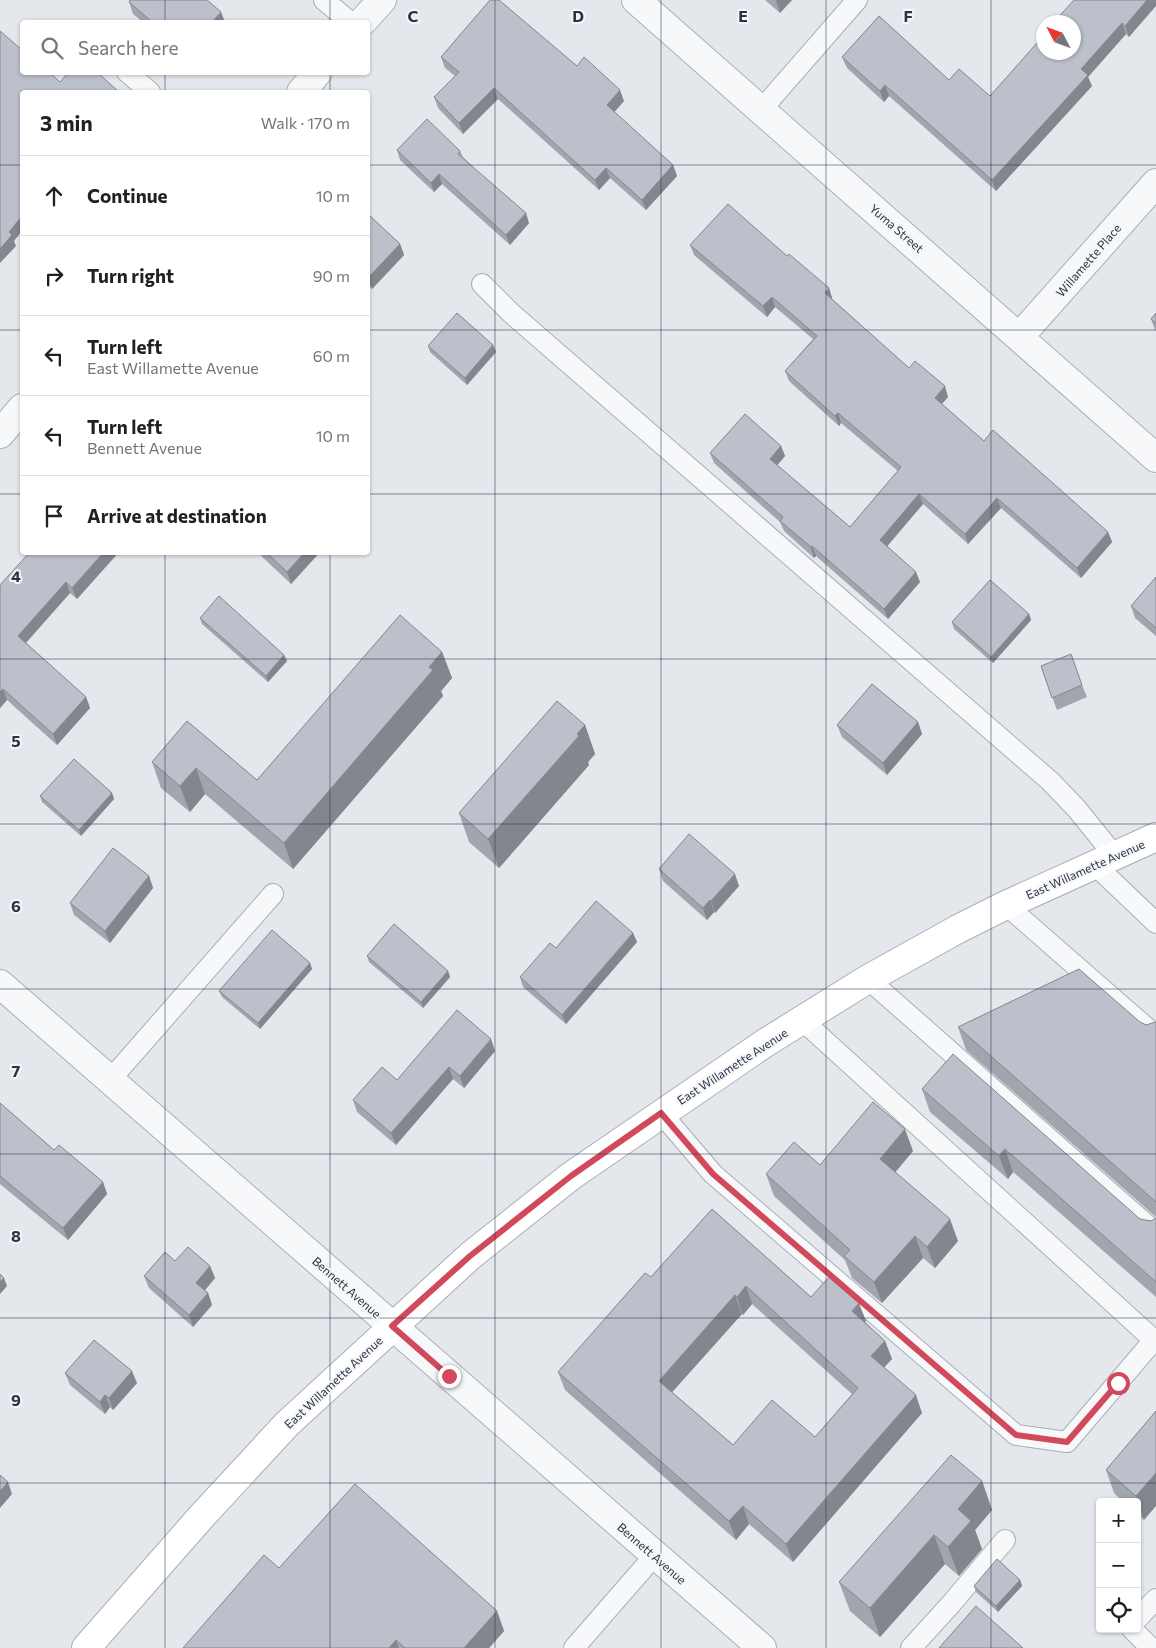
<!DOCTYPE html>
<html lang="en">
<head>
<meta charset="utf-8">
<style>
	:root { --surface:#fff; --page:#f6f6f6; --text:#202124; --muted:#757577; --line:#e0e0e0 }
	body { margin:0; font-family:Commissioner,sans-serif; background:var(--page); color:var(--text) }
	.controls { position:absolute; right:15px; bottom:15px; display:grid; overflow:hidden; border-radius:5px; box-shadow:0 1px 4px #0004 }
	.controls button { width:45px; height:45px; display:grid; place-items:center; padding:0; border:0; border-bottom:1px solid var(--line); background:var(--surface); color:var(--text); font:25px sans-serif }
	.compass { position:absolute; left:1036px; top:15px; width:45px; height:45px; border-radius:50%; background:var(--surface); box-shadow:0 1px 4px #0004; rotate:311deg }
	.stop { position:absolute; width:15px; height:15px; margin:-11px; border:4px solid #d1495b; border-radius:50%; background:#fff }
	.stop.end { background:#d1495b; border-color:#fff; box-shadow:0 1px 5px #0008 }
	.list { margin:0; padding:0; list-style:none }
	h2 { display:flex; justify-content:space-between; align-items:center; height:65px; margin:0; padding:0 20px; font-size:21px }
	h2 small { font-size:16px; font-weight:400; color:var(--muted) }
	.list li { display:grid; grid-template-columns:32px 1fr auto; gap:15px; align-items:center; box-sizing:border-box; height:80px; padding:0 20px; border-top:1px solid var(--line) }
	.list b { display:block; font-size:19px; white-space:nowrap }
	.list p { margin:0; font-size:16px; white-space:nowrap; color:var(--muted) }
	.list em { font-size:16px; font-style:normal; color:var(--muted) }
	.icon { flex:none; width:28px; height:28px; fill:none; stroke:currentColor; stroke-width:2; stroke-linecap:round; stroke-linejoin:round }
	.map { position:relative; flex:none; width:1156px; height:1648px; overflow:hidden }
	.search { position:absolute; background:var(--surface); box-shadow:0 1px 4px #0004; left:20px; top:20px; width:350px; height:55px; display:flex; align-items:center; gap:12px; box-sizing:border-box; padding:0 18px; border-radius:5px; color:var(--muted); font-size:19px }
	.panel { position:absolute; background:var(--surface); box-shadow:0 1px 4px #0004; left:20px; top:90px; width:350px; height:465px; border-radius:5px }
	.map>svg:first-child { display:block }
</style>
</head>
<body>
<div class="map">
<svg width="1156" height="1648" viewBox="0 0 1156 1648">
	<rect width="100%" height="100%" fill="#e4e7ec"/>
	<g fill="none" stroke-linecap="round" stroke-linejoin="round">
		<!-- lane casing -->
		<g stroke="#a9aeb7" stroke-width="22">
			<g id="lane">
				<polyline points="324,0 350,22"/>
				<polyline points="127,72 150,92"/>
				<polyline points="761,110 857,0"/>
				<polyline points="482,284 511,313 1050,781 1076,808 1114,855"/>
				<polyline points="1094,864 1156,923"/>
				<polyline points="1006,905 1156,1036"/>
				<polyline points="868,979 1156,1233"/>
				<polyline points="110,1080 273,894"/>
				<polyline points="661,1113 713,1174 1016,1435 1067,1442 1154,1340 802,1020"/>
				<polyline points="1137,1619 1156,1599"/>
				<polyline points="1132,1629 1151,1648"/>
				<polyline points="574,1648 655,1555"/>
				<polyline points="911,1648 951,1604 1005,1540"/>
			</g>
		</g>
		<!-- street casing -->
		<g stroke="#a9aeb7" stroke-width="30">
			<g id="street">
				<polyline points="636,0 1156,458"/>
				<polyline points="362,22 382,0"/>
				<polyline points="301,92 318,72"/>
				<polyline points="1020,336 1156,183"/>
				<polyline points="0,434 22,408"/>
				<polyline points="0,984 762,1648"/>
			</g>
		</g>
		<!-- secondary casing -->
		<g stroke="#a9aeb7" stroke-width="30">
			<polyline id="secondary" points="86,1648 201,1517 287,1424 470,1256 571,1176 765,1043 868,979 958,929 1006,905 1156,837"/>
		</g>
		<!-- lane -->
		<use href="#lane" stroke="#f7f8fa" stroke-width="20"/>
		<!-- street -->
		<use href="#street" stroke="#f7f8fa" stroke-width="28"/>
		<!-- secondary -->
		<use href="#secondary" stroke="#fff" stroke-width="28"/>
	</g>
	<!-- wall -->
	<g fill="#a1a5ae" fill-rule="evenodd">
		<polygon points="765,0 792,0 780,13"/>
		<polygon points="1156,0 1129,37 1126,34 1088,77 1092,86 996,191 889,96 884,102 847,68 842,57 949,80 990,96"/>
		<polygon points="129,2 225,22 143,22 133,14"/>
		<polygon points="441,57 577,66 624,101 614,112 673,165 677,176 646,210 610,178 599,190 498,99 463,134 438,108 434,97 455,76 445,68"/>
		<polygon points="397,150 460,151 463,157 529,223 510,245 442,184 434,192 400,160"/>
		<polygon points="368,214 400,244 404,255 372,289 368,285"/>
		<polygon points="690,245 787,256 829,288 832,298 832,299 909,368 948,397 942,404 984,441 1108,532 1112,542 1081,578 1001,508 968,544 923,504 887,546 920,582 888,619 816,556 814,558 784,531 780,522 714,463 710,453 781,446 785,456 777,465 850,527 898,471 841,423 839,426 789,381 785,371 813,339 775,307 767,317 694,255"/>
		<polygon points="1156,313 1156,331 1155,330 1151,319"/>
		<polygon points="493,345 496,352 467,385 430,352 428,346"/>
		<polygon points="119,552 77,599 70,593 26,643 86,697 90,708 57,745 7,700 0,708 0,585"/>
		<polygon points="257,552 320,552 291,584"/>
		<polygon points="1156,577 1156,636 1135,618 1131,606"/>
		<polygon points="1029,614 1031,620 993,663 954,629 952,622"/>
		<polygon points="200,618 284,655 287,661 268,682 202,624"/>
		<polygon points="442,652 452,678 441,691 443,696 293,869 205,794 190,812 161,788 152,762 187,721 257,780"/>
		<polygon points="1041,666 1082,685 1087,697 1057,710"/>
		<polygon points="918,722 922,734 887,775 842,737 837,725"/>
		<polygon points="585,725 595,754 588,762 589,765 499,868 469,842 459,813"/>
		<polygon points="112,793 114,799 81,836 42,802 40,796"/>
		<polygon points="659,869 739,886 715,913 714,912 707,920 663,881"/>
		<polygon points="149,876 153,888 110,943 74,915 70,903"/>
		<polygon points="633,933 637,942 566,1024 523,987 520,977 556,948"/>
		<polygon points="367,956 448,971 450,977 423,1008 369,962"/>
		<polygon points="310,963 312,969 260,1029 222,997 219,991"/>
		<polygon points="1140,1022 1146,1025 1156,1023 1156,1217 966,1050 958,1027"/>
		<polygon points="495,1051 464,1088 453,1079 396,1145 357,1112 353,1100 397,1080"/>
		<polygon points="922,1089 1140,1219 1151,1221 1156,1218 1156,1297 1013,1172 1008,1179 930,1112"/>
		<polygon points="0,1103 54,1150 103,1182 107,1194 68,1240 0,1184"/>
		<polygon points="913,1151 895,1172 958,1241 935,1268 923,1258 882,1303 852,1278 845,1260 774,1196 766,1174 820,1165"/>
		<path d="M712,1209L811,1297L866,1321L865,1322L885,1341L892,1359L884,1367L922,1413L793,1562L749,1524L736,1540L565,1390L558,1372L651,1277ZM752,1304L852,1394L815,1437L733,1445L672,1392L742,1314L743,1315Z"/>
		<polygon points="175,1261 210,1266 215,1278 205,1290 208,1293 212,1305 193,1327 149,1288 144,1276"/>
		<polygon points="65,1373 137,1383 113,1410 110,1407 105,1414 70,1385"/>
		<polygon points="1156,1411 1144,1520 1137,1514 1137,1502 1123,1502 1114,1493 1106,1470"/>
		<polygon points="982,1481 992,1510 975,1530 982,1549 959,1576 945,1564 880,1637 850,1611 839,1582"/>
		<polygon points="279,1568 497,1611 504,1631 489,1648 183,1648"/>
		<polygon points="1020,1580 1022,1586 998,1612 976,1592 974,1586"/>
	</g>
	<!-- shaded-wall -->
	<g fill="#83868d">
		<polygon points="777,0 792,0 780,13 776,1"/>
		<polygon points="1147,0 1156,0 1156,6 1129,37 1125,26"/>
		<polygon points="221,12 225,22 212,22"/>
		<polygon points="1122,23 1126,34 1088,77 1092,86 996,191 992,180 1081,69"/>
		<polygon points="885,85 889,96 884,102 880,91"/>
		<polygon points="494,88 498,99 463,134 459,123"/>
		<polygon points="620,90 624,101 611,116 607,105"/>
		<polygon points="673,165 677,176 646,210 642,200"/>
		<polygon points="606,168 610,178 599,190 595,180"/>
		<polygon points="439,174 442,184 434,192 431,183"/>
		<polygon points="526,213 529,223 510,245 506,235"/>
		<polygon points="22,216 22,231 14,241 16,246 0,263 0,249 9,232"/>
		<polygon points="400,244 404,255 372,289 368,278"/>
		<polygon points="829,288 832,298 828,303 825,293"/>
		<polygon points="772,297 775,307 767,317 763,306"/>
		<polygon points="493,345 496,352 467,385 465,378"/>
		<polygon points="945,386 948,397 938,408 935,398"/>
		<polygon points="838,413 841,423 839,426 835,416"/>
		<polygon points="781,446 785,456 774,469 770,459"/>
		<polygon points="919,494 923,504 884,550 880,540"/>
		<polygon points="997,498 1001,508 968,544 965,534"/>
		<polygon points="1108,532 1112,542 1081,578 1077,568"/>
		<polygon points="812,546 816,556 814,558 811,547"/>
		<polygon points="104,552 119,552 77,599 72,588"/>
		<polygon points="305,552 320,552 291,584 287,572"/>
		<polygon points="916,572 920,582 888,619 884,609"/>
		<polygon points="66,582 70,593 22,647 18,636"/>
		<polygon points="1029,614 1031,620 993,663 991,657"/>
		<polygon points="442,652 452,678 441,691 443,696 293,869 284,843"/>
		<polygon points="284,655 287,661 268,682 266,676"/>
		<polygon points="3,689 7,700 0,708 0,692"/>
		<polygon points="86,697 90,708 57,745 53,734"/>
		<polygon points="918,722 922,734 887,775 883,763"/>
		<polygon points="585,725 595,754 588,762 589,765 499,868 488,839"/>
		<polygon points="196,768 205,794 190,812 180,786"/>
		<polygon points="112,793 114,799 81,836 79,830"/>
		<polygon points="735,874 739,886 715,913 711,901"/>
		<polygon points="149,876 153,888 110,943 105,931"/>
		<polygon points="710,900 714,912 707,920 703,908"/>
		<polygon points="633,933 637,942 566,1024 562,1015"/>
		<polygon points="310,963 312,969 260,1029 258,1023"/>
		<polygon points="448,971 450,977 423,1008 421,1002"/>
		<polygon points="491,1039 495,1051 464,1088 460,1076"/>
		<polygon points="449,1067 453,1079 396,1145 391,1133"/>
		<polygon points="905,1129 913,1151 888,1181 880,1159"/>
		<polygon points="1005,1149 1013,1172 1008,1179 999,1156"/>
		<polygon points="103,1182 107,1194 68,1240 63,1228"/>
		<polygon points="950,1219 958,1241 935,1268 927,1247"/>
		<polygon points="915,1236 923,1258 882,1303 874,1282"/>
		<polygon points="210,1266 215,1278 201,1295 196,1283"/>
		<polygon points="4,1278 7,1286 0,1294 0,1282"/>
		<polygon points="746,1286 752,1304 743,1315 737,1297"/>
		<polygon points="208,1293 212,1305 193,1327 189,1315"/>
		<polygon points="735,1295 742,1314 666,1399 659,1381"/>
		<polygon points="859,1303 866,1321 859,1329 852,1311"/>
		<polygon points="885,1341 892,1359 878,1374 871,1356"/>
		<polygon points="132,1371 137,1383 113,1410 109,1398"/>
		<polygon points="105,1395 110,1407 105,1414 100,1402"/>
		<polygon points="916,1395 922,1413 793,1562 786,1544"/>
		<polygon points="1156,1473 1156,1506 1144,1520 1136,1496"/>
		<polygon points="982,1481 992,1510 975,1530 982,1549 959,1576 948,1547 958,1509"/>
		<polygon points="8,1482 12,1494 0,1508 0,1491"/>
		<polygon points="743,1506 749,1524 736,1540 729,1521"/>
		<polygon points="934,1535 945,1564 880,1637 870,1608"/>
		<polygon points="1020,1580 1022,1586 998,1612 996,1606"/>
		<polygon points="497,1611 504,1631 489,1648 464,1648"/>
		<polygon points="396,1640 399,1648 389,1648"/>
	</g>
	<!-- building -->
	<g fill="#bbc0ca" stroke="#83868d" fill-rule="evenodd">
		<polygon points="130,0 207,0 221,12 212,22 152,22 129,2"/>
		<polygon points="490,0 499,0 577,66 584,57 620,90 607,105 673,165 642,200 606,168 595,180 494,88 459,123 434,97 459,72 441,57"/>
		<polygon points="1074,0 1147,0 1125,26 1122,23 1081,69 1088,75 992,180 885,85 880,91 842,57 879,16 949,80 959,69 990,96 1044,35 1044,52 1074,52 1074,22 1054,22"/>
		<polygon points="0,31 22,50 22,72 49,72 60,82 69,72 97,72 119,92 22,92 22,216 9,232 12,235 0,249"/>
		<polygon points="427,119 460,151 458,154 526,213 506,235 439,174 431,183 397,150"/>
		<polygon points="728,204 787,256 789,254 829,288 825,293 909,368 915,361 945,386 935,398 984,441 993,430 1108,532 1077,568 997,498 965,534 919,494 880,540 916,572 884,609 812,546 811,547 780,521 783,517 710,453 745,414 781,446 770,459 850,527 901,467 838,413 835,416 785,371 817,336 772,297 763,306 690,245"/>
		<polygon points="368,214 400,244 368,278"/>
		<polygon points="457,313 493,345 465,378 428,346"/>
		<polygon points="1156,313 1156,323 1151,319"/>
		<polygon points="30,552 104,552 72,588 66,582 18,636 86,697 53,734 3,689 0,692 0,585"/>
		<polygon points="266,552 305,552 287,572"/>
		<polygon points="1156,577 1156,628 1131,606"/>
		<polygon points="990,580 1029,614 991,657 952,622"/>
		<polygon points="219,596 284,655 266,676 200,618"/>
		<polygon points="400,615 442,652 429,667 433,670 284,843 196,768 180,786 152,762 187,721 257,780"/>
		<polygon points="1071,654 1082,685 1052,698 1041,666"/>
		<polygon points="872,684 918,722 883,763 837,725"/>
		<polygon points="557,701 585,725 577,734 579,736 488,839 459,813"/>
		<polygon points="74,759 112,793 79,830 40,796"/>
		<polygon points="689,834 735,874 711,901 710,900 703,908 659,869"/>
		<polygon points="113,848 149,876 105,931 70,903"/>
		<polygon points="596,901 633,933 562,1015 520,977 550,943 556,948"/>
		<polygon points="394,924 448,971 421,1002 367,956"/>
		<polygon points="272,930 310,963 258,1023 219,991"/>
		<polygon points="1079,969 1140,1022 1146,1025 1155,1022 1156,1023 1156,1202 958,1027"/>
		<polygon points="457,1010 491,1039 460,1076 449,1067 391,1133 353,1100 382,1067 397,1080"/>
		<polygon points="953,1054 1140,1219 1151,1221 1156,1218 1156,1282 1005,1149 999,1156 922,1089"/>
		<polygon points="873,1102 905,1129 880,1159 950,1219 927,1247 915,1236 874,1282 844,1256 850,1250 766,1174 794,1142 820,1165"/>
		<polygon points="0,1103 54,1150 59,1145 103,1182 63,1228 0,1176"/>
		<path d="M712,1209L811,1297L829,1277L859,1303L852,1311L885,1341L871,1356L916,1395L786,1544L743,1506L729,1521L558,1372L645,1273L651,1277ZM746,1286L858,1388L815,1437L772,1400L733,1445L659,1381L735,1295L737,1297Z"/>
		<polygon points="188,1247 210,1266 196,1283 208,1293 189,1315 144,1276 165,1252 175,1261"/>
		<polygon points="0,1274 4,1278 0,1282"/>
		<polygon points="94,1340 132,1371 109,1398 105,1395 100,1402 65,1373"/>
		<polygon points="1156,1411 1156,1473 1136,1496 1106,1470"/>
		<polygon points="951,1455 982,1481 958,1509 971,1521 948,1547 934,1535 870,1608 839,1582"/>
		<polygon points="0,1475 8,1482 0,1491"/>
		<polygon points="355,1484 497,1611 464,1648 405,1648 396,1640 389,1648 183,1648 264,1555 279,1568"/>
		<polygon points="997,1559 1020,1580 996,1606 974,1586"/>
		<polygon points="976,1606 1023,1648 939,1648"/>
	</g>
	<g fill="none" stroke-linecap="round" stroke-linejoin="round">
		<!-- route -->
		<polyline stroke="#d1495b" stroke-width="6" points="449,1376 392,1326 470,1256 571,1176 661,1113 713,1174 1016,1435 1067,1442 1118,1383"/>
	</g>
	<!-- grid -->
	<path fill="none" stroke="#2b3445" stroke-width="1" stroke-opacity="0.55" d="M165,0V22M330,0V22M495,0V1648M661,0V1648M826,0V1648M991,0V1648M165,72V92M330,72V92M0,165H22M368,165H1156M0,330H22M368,330H1156M0,494H22M368,494H1156M165,552V1648M330,552V1648M0,659H1156M0,824H1156M0,989H1156M0,1154H1156M0,1318H1156M0,1483H1156"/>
	<g text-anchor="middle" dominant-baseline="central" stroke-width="4" stroke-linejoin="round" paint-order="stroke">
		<!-- street labels -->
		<g font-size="12" fill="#2b3445" stroke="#f4f6f9">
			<text transform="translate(897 228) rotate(41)">Yuma Street</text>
			<text transform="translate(1088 260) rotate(-49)">Willamette Place</text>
			<text transform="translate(1085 869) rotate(-24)">East Willamette Avenue</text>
			<text transform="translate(732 1066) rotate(-33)">East Willamette Avenue</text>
			<text transform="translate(347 1287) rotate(41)">Bennett Avenue</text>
			<text transform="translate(333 1382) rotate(-43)">East Willamette Avenue</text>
			<text transform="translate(652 1553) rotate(41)">Bennett Avenue</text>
		</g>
	</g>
	<g font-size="16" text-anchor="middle" font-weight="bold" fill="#2b3445" stroke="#f4f6f9" stroke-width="4" stroke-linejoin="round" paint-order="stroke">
		<text x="413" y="22">C</text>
		<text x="578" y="22">D</text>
		<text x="743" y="22">E</text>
		<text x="908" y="22">F</text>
		<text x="16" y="582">4</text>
		<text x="16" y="747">5</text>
		<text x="16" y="912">6</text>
		<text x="16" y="1077">7</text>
		<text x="16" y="1242">8</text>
		<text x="16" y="1406">9</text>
	</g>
</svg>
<div class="controls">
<button>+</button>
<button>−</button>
<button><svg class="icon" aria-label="locate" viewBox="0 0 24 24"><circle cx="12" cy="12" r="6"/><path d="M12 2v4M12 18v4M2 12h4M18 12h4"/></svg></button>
</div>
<svg class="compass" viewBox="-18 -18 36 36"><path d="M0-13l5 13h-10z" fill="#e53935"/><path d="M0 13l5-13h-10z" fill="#757577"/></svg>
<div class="stop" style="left:1118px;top:1383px"></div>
<div class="stop end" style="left:449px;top:1376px"></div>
<div class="search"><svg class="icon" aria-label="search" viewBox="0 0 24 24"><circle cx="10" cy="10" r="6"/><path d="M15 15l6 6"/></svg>Search here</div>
<section class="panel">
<h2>3 min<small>Walk · 170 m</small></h2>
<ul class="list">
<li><svg class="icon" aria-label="ahead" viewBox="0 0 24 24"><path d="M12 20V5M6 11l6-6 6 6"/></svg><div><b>Continue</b></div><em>10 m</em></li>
<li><svg class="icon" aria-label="right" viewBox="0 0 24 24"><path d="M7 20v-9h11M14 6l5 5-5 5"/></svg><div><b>Turn right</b></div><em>90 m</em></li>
<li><svg class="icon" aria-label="left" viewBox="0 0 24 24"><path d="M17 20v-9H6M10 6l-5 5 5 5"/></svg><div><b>Turn left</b><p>East Willamette Avenue</p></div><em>60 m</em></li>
<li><svg class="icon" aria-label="left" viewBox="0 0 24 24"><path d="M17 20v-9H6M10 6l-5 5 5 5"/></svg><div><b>Turn left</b><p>Bennett Avenue</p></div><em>10 m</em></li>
<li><svg class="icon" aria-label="arrive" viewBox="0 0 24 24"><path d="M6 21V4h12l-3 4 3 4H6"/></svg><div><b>Arrive at destination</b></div></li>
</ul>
</section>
</div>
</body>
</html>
